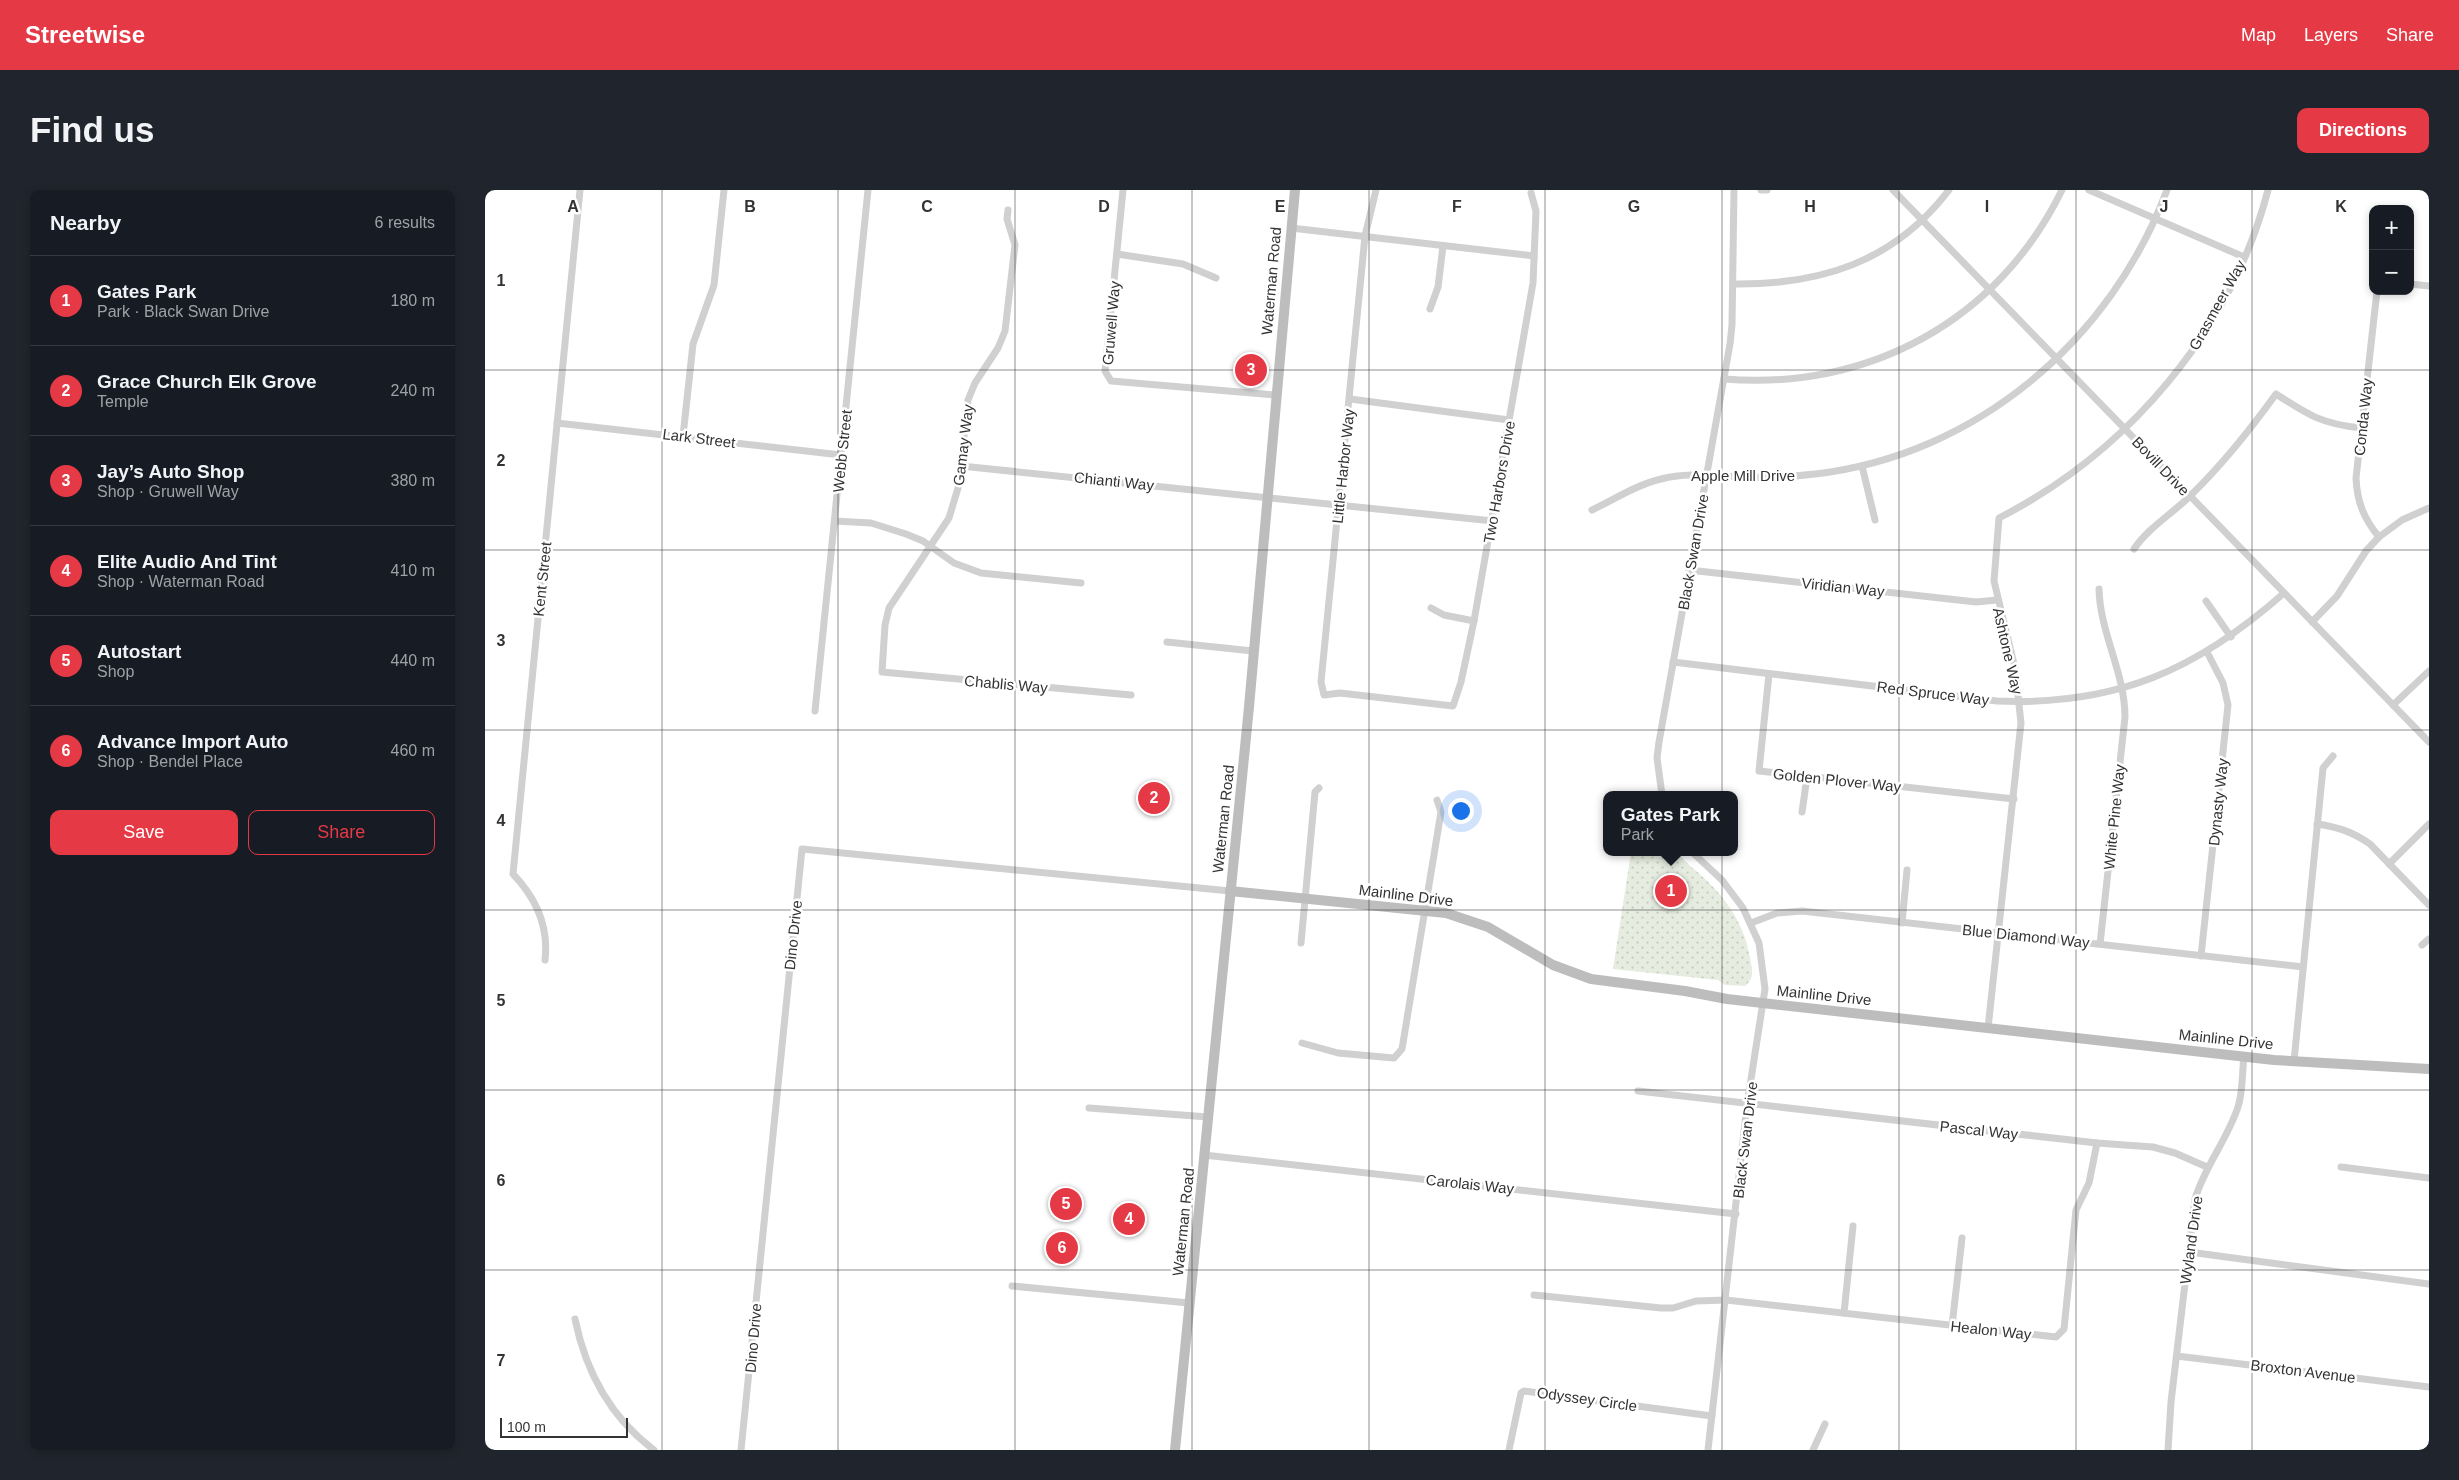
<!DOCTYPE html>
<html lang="en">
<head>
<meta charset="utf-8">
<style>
	:root { --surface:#171b24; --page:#20242c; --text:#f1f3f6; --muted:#9ea1a6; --line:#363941; --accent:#e63946 }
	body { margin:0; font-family:Arial,sans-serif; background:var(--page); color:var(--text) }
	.controls { position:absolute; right:15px; top:15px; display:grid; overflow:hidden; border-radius:10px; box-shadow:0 2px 8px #0003 }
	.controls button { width:45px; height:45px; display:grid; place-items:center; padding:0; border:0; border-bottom:1px solid var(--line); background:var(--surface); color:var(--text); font:25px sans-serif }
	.scale { position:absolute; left:15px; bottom:12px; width:128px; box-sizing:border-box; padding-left:5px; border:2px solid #333; border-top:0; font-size:14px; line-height:18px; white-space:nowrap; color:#333; -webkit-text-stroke:4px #fff; paint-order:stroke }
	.you { position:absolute; left:975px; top:620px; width:18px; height:18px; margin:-12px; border:4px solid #fff; border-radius:50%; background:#1a73e8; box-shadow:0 0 0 8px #1a73e833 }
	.badge { display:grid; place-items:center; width:32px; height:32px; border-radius:50%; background:var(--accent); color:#fff; font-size:16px; font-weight:700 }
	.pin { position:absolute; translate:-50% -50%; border:2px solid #fff; box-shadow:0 1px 5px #0006 }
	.popup { position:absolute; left:1118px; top:601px; width:135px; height:65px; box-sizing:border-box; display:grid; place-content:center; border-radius:10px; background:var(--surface); filter:drop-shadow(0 1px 4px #0005); font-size:16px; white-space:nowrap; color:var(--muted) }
	.popup b { font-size:19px; color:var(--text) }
	.popup::after { content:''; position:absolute; left:50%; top:100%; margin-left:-10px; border:10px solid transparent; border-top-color:var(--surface) }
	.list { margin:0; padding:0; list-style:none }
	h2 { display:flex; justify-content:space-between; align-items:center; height:65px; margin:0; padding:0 20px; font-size:21px }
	h2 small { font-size:16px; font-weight:400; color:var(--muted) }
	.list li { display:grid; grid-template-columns:32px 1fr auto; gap:15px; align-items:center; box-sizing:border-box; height:90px; padding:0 20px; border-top:1px solid var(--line) }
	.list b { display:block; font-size:19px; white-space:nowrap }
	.list p { margin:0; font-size:16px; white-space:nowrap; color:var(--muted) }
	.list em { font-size:16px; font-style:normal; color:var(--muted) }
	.actions { display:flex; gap:10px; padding:15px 20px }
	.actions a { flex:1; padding:11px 0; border:1px solid var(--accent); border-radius:10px; text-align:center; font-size:18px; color:var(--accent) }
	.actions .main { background:var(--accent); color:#fff }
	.map { position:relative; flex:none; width:1944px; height:1260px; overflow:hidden; border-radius:10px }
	header { display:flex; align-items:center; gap:30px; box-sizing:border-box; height:70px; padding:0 25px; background:var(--accent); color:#fff }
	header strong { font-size:24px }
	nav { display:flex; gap:28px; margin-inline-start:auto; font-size:18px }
	.intro { display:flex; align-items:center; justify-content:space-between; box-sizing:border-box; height:120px; padding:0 30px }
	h1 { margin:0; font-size:35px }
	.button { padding:12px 22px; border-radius:10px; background:var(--accent); color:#fff; font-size:18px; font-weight:700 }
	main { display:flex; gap:30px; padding:0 30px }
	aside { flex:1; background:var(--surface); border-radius:10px; box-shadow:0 2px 8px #0003 }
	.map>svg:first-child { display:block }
</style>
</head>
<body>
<header>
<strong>Streetwise</strong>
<nav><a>Map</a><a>Layers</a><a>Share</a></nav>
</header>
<div class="intro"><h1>Find us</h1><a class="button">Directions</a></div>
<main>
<aside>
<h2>Nearby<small>6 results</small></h2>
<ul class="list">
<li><span class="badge">1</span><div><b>Gates Park</b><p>Park · Black Swan Drive</p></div><em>180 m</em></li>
<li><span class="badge">2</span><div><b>Grace Church Elk Grove</b><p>Temple</p></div><em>240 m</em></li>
<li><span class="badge">3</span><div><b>Jay’s Auto Shop</b><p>Shop · Gruwell Way</p></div><em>380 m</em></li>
<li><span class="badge">4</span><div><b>Elite Audio And Tint</b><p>Shop · Waterman Road</p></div><em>410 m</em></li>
<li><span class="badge">5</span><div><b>Autostart</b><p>Shop</p></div><em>440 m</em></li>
<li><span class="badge">6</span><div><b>Advance Import Auto</b><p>Shop · Bendel Place</p></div><em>460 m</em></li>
</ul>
<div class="actions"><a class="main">Save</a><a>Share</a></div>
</aside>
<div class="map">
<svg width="1944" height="1260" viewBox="0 0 1944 1260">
	<defs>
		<pattern id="park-dots" width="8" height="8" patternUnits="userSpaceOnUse" patternTransform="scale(1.25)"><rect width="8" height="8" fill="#e6ecdf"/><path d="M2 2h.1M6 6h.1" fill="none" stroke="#c6cbc0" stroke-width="1.8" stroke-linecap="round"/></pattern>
	</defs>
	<rect width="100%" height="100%" fill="#fff"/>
	<!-- park -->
	<path fill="url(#park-dots)" d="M1146,662H1192C1200,673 1211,680 1220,689C1243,710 1260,737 1265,768C1267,780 1270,788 1260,796L1240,795L1233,790L1128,779Z"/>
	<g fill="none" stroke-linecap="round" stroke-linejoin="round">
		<!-- street -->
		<g stroke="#d0d0d0" stroke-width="7">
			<polyline points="638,0 620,181 626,191 790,205"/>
			<polyline points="891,0 880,46 836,492 839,505 855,503 968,516 976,492 989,431 1048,93 1051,21 1046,3"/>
			<polyline points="1276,0 1282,0"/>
			<polyline points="1408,0 1944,552"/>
			<polyline points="1604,0 1759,67"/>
			<polyline points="523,20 522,29 530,55 520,141 513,158 490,193 483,210 473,298 464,328 404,418 400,435 397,482 646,505"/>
			<polyline points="806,38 1049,66"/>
			<polyline points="632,64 698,74 731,88"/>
			<path d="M1248,94C1336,95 1409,72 1464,0"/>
			<polyline points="1925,94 1944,96"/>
			<path d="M1892,101L1871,288C1872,312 1879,329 1894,347"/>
			<polyline points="945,119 953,97 958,56"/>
			<path d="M1239,189C1383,201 1513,131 1577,0"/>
			<polyline points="865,209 1024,230"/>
			<polyline points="72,233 356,265"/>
			<polyline points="198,246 208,154 229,95 239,0"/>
			<polyline points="476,276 1008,331"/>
			<polyline points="1377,276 1390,330"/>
			<path d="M1107,320C1130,309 1151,295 1176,289C1202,282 1228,286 1255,287C1280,288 1305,287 1330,284C1492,265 1626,150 1682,0"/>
			<polyline points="350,331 386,333 421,344 438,351 469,373 496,383 596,393"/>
			<path d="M1649,359C1663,338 1687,324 1705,306C1737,275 1765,240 1791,204C1823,225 1837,234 1876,238"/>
			<polyline points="1204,380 1491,412 1512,410"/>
			<path d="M1614,399C1615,443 1640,483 1640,527L1615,754"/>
			<polyline points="1721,411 1746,447"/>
			<polyline points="946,418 959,425 989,431"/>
			<polyline points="1827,432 1852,406 1881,361 1894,347 1917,330 1944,318"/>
			<polyline points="682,452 768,461"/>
			<path d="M1188,472L1512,511C1631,516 1712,480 1799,403"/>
			<polyline points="1284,484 1274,581 1529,609"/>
			<polyline points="1908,515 1944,481"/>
			<polyline points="330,521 383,0"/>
			<polyline points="1177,605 1172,568 1174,552 1245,154 1247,135 1249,0"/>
			<polyline points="1317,622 1322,587"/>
			<path d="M1832,634C1853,637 1868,642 1885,654L1944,715"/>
			<polyline points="1207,662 1237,690 1258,718 1274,753 1280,799 1262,915 1223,1260"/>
			<polyline points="1904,674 1944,634"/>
			<polyline points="1266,733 1292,723 1317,721 1818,777"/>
			<polyline points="1417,733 1422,680"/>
			<polyline points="816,753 830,602 834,598"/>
			<polyline points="1937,755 1944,749"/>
			<polyline points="1716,766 1743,515 1738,493 1722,462"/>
			<path d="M60,770C64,736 51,708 28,684L95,0"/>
			<path d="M1503,838L1536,533L1530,478L1509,391L1514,328C1643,262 1746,141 1783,0"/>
			<polyline points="817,853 853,863 909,868 917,859 956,622 952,610"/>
			<polyline points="1809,871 1838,578 1848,566"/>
			<polyline points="1153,901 1612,953 1668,957 1690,963 1722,977"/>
			<polyline points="604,918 723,927"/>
			<polyline points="719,965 1251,1024"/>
			<polyline points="1856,977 1944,988"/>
			<polyline points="1704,1062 1944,1094"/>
			<polyline points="527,1096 704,1113"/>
			<polyline points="1049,1105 1176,1118 1188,1118 1211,1111 1241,1110 1571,1147 1579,1139 1591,1020 1604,993 1612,953"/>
			<polyline points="1359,1123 1368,1036"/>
			<path d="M90,1129C101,1183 125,1227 169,1260"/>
			<polyline points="1467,1136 1477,1048"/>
			<polyline points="1692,1166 1944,1197"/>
			<polyline points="256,1260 317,659 745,701"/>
			<polyline points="1024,1260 1036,1203 1039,1201 1227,1226"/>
			<polyline points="1328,1260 1340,1234"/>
			<path d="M1683,1260L1686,1212L1710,1009C1720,976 1742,950 1753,917C1758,902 1757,882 1759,867"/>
		</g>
		<!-- secondary -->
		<g stroke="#bdbdbd" stroke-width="10">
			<polyline points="745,701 961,723 1003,737 1068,775 1106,789 1200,801 1242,809 1789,870 1944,879"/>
			<polyline points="690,1260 764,517 810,0"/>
		</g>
	</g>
	<!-- grid -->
	<path fill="none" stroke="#333" stroke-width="1" stroke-opacity="0.55" d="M177,0V1260M353,0V1260M530,0V1260M707,0V1260M884,0V1260M1060,0V1260M1237,0V1260M1414,0V1260M1591,0V1260M1767,0V1260M0,180H1944M0,360H1944M0,540H1944M0,720H1944M0,900H1944M0,1080H1944"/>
	<g text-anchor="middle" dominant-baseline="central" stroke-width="5" stroke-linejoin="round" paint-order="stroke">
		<!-- street labels -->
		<g font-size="15" fill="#333" stroke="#fff">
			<text transform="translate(786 91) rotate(-85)">Waterman Road</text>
			<text transform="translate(1732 115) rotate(-61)">Grasmeer Way</text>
			<text transform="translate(626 133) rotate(-85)">Gruwell Way</text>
			<text transform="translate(1878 227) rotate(-84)">Conda Way</text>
			<text transform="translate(214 248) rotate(7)">Lark Street</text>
			<text transform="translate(478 255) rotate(-83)">Gamay Way</text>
			<text transform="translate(357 261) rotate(-84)">Webb Street</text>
			<text transform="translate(858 276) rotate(-84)">Little Harbor Way</text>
			<text transform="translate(1676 276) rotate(46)">Bovill Drive</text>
			<text x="1258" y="285">Apple Mill Drive</text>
			<text transform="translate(629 291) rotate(6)">Chianti Way</text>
			<text transform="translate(1014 292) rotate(-80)">Two Harbors Drive</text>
			<text transform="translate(1208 362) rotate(-80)">Black Swan Drive</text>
			<text transform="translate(57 389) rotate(-84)">Kent Street</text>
			<text transform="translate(1358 397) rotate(6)">Viridian Way</text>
			<text transform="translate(1523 461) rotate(77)">Ashtone Way</text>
			<text transform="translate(521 494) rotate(5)">Chablis Way</text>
			<text transform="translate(1448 503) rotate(7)">Red Spruce Way</text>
			<text transform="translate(1352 590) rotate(6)">Golden Plover Way</text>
			<text transform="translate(1733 612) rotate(-84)">Dynasty Way</text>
			<text transform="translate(1629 627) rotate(-84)">White Pine Way</text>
			<text transform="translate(738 629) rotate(-84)">Waterman Road</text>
			<text transform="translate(921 705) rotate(7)">Mainline Drive</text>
			<text transform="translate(308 745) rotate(-84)">Dino Drive</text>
			<text transform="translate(1541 746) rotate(6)">Blue Diamond Way</text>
			<text transform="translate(1339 805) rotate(6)">Mainline Drive</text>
			<text transform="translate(1741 849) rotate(6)">Mainline Drive</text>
			<text transform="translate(1494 940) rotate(6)">Pascal Way</text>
			<text transform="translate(1260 950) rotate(-83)">Black Swan Drive</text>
			<text transform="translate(985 994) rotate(6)">Carolais Way</text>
			<text transform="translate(698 1032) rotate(-84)">Waterman Road</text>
			<text transform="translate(1706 1050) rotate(-82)">Wyland Drive</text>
			<text transform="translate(1506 1140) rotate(6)">Healon Way</text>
			<text transform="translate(268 1148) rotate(-85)">Dino Drive</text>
			<text transform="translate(1818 1181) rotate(7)">Broxton Avenue</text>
			<text transform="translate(1102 1209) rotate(8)">Odyssey Circle</text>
		</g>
	</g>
	<g font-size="16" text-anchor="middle" font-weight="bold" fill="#333" stroke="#fff" stroke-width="5" stroke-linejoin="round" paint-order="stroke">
		<text x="88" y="22">A</text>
		<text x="265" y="22">B</text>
		<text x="442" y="22">C</text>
		<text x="619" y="22">D</text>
		<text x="795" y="22">E</text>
		<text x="972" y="22">F</text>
		<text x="1149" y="22">G</text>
		<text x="1325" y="22">H</text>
		<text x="1502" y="22">I</text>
		<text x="1679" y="22">J</text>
		<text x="1856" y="22">K</text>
		<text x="16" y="96">1</text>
		<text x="16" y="276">2</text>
		<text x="16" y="456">3</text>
		<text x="16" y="636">4</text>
		<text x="16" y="816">5</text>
		<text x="16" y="996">6</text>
		<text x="16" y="1176">7</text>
	</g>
</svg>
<div class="controls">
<button>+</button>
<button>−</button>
</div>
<div class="scale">100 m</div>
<div class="you"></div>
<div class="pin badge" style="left:1186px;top:701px">1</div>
<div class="popup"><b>Gates Park</b>Park</div>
<div class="pin badge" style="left:669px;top:608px">2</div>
<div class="pin badge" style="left:766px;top:180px">3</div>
<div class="pin badge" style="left:644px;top:1029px">4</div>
<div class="pin badge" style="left:581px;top:1014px">5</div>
<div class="pin badge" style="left:577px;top:1058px">6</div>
</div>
</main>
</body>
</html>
